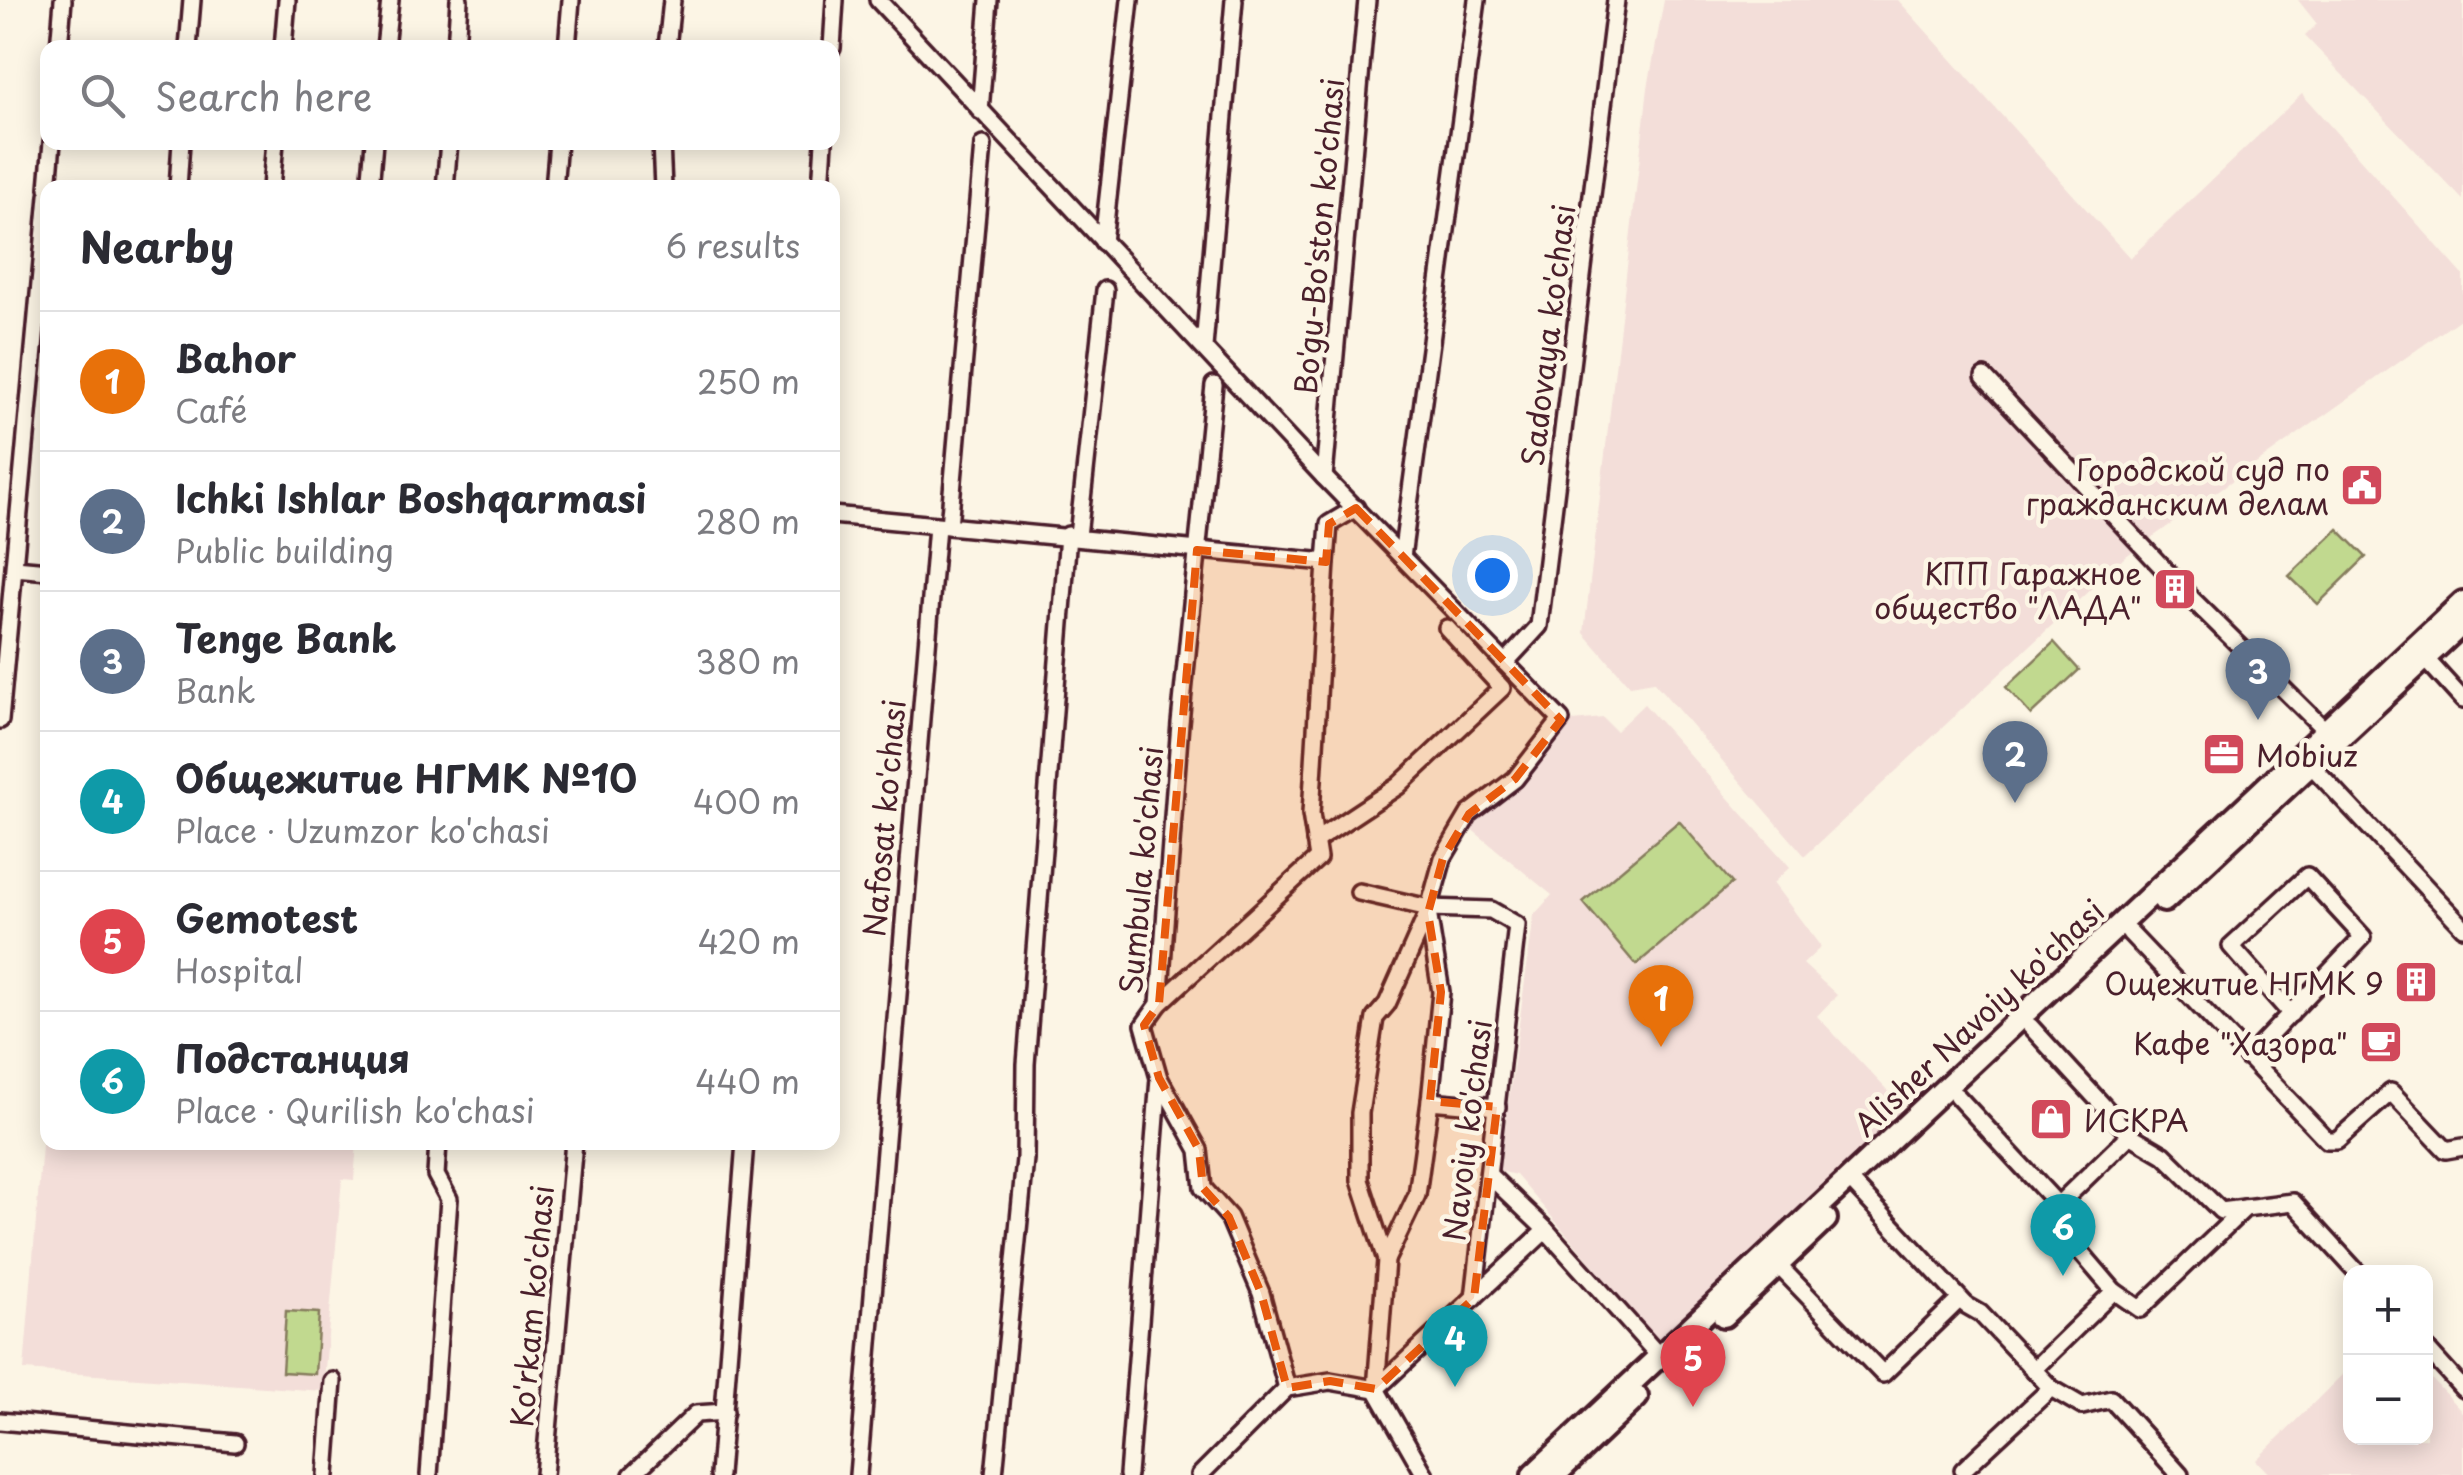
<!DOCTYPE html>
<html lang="en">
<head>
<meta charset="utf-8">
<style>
	:root { --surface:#fff; --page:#f7f7f7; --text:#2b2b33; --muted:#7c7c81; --line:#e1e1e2; --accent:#d1495b }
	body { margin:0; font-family:"Playpen Sans",sans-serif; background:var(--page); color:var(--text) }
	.controls { position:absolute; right:30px; bottom:30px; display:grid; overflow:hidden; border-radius:20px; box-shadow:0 5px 25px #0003 }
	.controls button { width:90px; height:90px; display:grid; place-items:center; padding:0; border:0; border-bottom:2px solid var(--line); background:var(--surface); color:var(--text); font:50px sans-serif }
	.you { position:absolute; left:1492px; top:575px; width:35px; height:35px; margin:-25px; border:8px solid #fff; border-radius:50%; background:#1a73e8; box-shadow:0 0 0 15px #1a73e833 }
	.badge { display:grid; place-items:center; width:65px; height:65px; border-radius:50%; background:var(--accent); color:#fff; font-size:32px; font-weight:700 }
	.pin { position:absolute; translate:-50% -82px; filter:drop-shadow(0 2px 5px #0008) }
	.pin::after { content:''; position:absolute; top:52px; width:35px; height:30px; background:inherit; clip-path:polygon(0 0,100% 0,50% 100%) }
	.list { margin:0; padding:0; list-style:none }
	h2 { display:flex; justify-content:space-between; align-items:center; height:130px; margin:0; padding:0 40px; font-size:42px }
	h2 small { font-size:32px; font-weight:400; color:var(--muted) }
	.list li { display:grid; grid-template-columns:65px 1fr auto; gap:30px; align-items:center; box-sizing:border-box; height:140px; padding:0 40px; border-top:2px solid var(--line) }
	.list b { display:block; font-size:38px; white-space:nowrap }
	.list p { margin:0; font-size:32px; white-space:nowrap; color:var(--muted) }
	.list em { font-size:32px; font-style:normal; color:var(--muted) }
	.icon { flex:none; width:55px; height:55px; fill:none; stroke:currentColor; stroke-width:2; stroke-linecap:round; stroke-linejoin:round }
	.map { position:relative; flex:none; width:2463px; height:1475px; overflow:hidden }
	.search { position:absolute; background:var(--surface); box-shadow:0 5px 25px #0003; left:40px; top:40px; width:800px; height:110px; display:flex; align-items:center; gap:25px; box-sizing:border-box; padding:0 35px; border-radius:20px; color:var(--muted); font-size:38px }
	.panel { position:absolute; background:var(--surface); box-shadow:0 5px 25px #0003; left:40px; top:180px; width:800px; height:970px; border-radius:20px }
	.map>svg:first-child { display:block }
</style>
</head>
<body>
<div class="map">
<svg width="2463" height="1475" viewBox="0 0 2463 1475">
	<rect width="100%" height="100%" fill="#fcf5e5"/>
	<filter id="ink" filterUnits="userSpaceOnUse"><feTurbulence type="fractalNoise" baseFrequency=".01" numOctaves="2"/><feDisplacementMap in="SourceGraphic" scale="20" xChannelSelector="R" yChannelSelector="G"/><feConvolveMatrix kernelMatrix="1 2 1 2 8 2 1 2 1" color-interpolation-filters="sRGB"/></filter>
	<g filter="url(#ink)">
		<!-- built -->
		<g fill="#f3ded9">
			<polygon points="1664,0 1898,0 2130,258 2302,94 2463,275 2463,317 2126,556 1805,856 1654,682 1630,686 1584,633 1648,88"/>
			<polygon points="2298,0 2463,0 2463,200 2305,36 2317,24"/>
			<polygon points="1644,704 1790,867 1773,883 1821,947 1803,964 1837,995 1817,1016 1905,1109 1659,1343 1516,1175 1499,1171 1534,915 1552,895 1470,828 1573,721 1603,718 1616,731"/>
			<polygon points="47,1083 48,1142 357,1143 354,1180 342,1179 323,1391 24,1370"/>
			<polygon points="2350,1367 2350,1438 2426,1438 2426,1373 2463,1413 2463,1475 2270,1475 2256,1460"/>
		</g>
		<!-- green -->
		<g fill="#c1d98f" stroke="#867c5d" stroke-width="2.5">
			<polygon points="2338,529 2366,557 2318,604 2289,576"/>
			<polygon points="2054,642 2079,670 2031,715 2006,687"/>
			<polygon points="1679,821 1732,883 1636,965 1583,902"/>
			<polygon points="286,1311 319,1313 315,1374 282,1372"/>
		</g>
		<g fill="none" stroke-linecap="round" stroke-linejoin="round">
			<!-- minor casing -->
			<g stroke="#4a1f2b" stroke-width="22">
				<g id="minor">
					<polyline points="878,0 1324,477 1561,720 1515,779 1469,814 1443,858 1428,912 1387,1004 1375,1018 1360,1113 1360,1180 1386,1260 1376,1389"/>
					<polyline points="59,48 63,0"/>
					<polyline points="188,48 192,0"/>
					<polyline points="283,48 287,0"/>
					<polyline points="385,48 390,0"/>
					<polyline points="456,48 459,0"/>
					<polyline points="567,48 571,0"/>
					<polyline points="667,48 672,0"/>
					<polyline points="832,48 835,0"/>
					<polyline points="980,111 989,0"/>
					<polyline points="661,142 663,188"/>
					<polyline points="48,188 52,142"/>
					<polyline points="178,188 181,142"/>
					<polyline points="271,188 275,142"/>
					<polyline points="370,188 374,142"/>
					<polyline points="445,188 449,142"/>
					<polyline points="554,188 558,142"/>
					<polyline points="821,188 824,142"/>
					<polyline points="1103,242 1130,0"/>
					<polyline points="1204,347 1234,0"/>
					<polyline points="1984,377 2191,598 2332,737"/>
					<polyline points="1324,477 1367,0"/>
					<polyline points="832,515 1326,562 1329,524 1356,508"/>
					<polyline points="949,526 983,145"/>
					<polyline points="1078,536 1105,290"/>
					<polyline points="1402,557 1477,0"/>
					<polyline points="15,568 48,571"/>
					<polyline points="2425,658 2463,700"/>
					<polyline points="1505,663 1539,626 1616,0"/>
					<polyline points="0,720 48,196"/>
					<polyline points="2311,765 2463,927"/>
					<polyline points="1315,841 1398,786 1502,688 1447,628"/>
					<polyline points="1359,892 1429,908 1491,910 1517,925 1474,1298"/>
					<polyline points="2130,933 2327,1140 2337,1140 2391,1092 2446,1150 2463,1147"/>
					<polyline points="1159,1004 1318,858 1311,814 1326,562"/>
					<polyline points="2030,1026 2130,1135 2164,1155 2221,1211 2245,1208"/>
					<polyline points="2248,1058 2363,937 2307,876 2231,946 2291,1014"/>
					<polyline points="1159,1078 1199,1150 1203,1188 1229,1217 1261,1293 1287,1388"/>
					<polyline points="1957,1096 2058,1205 2061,1229 2114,1291 2140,1309 2245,1208 2293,1202 2357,1272"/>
					<polyline points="1430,1101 1497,1107"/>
					<polyline points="1490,1176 1546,1230 1660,1357"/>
					<polyline points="1849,1179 1966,1305 1980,1313 2051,1388 2082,1406 2111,1399 2180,1475"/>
					<polyline points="2058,1205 2130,1135"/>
					<polyline points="1386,1260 1417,1195 1430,1101 1441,992 1428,912"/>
					<polyline points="1773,1260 1883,1374 1960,1299"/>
					<polyline points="2426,1348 2463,1389"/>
					<polyline points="2033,1370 2114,1291"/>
					<polyline points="1376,1389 1546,1230"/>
					<polyline points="0,1421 235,1443"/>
					<polyline points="1963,1470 2051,1388"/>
					<polyline points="326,1475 333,1381"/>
					<polyline points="429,1475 449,1199 436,1175 438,1142"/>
					<polyline points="544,1475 574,1142"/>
					<polyline points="632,1475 696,1414 725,1412"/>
					<polyline points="719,1475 745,1142"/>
					<polyline points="858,1475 937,526"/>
					<polyline points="994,1475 1025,1159 1026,1064 1068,535"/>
					<polyline points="1128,1475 1159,1078 1144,1025 1159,1004 1180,723 1214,385"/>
					<polyline points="1200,1475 1287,1388 1330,1381 1376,1389 1425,1475"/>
				</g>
			</g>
			<!-- major casing -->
			<g stroke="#4a1f2b" stroke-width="28">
				<g id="major">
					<polyline points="2164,901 2463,623"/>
					<polyline points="1724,1316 1826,1219"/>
					<polyline points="1533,1475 2463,602"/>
					<polyline points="1555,1475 1637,1397"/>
				</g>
			</g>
			<!-- minor -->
			<use href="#minor" stroke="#fcf5e5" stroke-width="15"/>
			<!-- major -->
			<use href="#major" stroke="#fcf5e5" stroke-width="20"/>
		</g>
	</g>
	<!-- marked area -->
	<path fill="#e8590c" fill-opacity="0.2" stroke="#e8590c" stroke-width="8" stroke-dasharray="20 12" stroke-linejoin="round" d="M1356,508L1561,720L1515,779L1469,814L1443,858L1428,913L1441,992L1430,1101L1497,1107L1474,1298L1376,1389L1330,1381L1287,1388L1261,1293L1229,1217L1203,1188L1199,1150L1159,1078L1144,1025L1159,1004L1197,550L1326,562L1329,524Z"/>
	<!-- icons -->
	<defs>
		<g id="civic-square" transform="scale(2.25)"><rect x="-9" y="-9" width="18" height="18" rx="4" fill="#d1495b" stroke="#fcf5e5"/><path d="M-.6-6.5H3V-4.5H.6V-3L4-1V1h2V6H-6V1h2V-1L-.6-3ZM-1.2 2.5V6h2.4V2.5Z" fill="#fff"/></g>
		<g id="building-square" transform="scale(2.25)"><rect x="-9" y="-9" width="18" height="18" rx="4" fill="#d1495b" stroke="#fcf5e5"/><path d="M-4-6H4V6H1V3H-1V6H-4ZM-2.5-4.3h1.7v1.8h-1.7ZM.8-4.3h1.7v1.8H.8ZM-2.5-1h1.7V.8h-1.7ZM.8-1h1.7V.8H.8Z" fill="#fff"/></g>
		<g id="office-square" transform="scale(2.25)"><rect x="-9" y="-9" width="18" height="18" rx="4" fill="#d1495b" stroke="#fcf5e5"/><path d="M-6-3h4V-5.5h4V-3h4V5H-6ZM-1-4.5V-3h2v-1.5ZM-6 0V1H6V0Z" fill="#fff"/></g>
		<g id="cafe-square" transform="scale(2.25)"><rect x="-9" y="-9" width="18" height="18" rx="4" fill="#d1495b" stroke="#fcf5e5"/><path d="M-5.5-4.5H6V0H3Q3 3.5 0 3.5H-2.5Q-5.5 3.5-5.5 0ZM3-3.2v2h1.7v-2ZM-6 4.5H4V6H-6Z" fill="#fff"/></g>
		<g id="shop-square" transform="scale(2.25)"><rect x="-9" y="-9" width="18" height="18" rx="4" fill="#d1495b" stroke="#fcf5e5"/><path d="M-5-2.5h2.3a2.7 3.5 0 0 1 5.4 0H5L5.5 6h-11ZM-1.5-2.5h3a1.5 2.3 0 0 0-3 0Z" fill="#fff"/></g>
	</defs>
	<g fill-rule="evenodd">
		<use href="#civic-square" x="2362" y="485"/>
		<use href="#building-square" x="2175" y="589"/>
		<use href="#office-square" x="2224" y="754"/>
		<use href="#building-square" x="2416" y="982"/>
		<use href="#cafe-square" x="2381" y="1042"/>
		<use href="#shop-square" x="2051" y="1119"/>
	</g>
	<g text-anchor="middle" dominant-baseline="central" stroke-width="9" stroke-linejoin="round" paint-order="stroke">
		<!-- street labels -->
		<g font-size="30" fill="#4a1f2b" stroke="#fcf5e5">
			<text transform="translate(1318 236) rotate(-85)">Bo'gu-Bo'ston ko'chasi</text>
			<text transform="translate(1547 335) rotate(-83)">Sadovaya ko'chasi</text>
			<text transform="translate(883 818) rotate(-85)">Nafosat ko'chasi</text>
			<text transform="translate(1140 870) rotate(-85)">Sumbula ko'chasi</text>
			<text transform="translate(1978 1017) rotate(-43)">Alisher Navoiy ko'chasi</text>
			<text transform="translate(1466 1130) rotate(-83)">Navoiy ko'chasi</text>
			<text transform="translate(531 1306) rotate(-85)">Ko'rkam ko'chasi</text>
		</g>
		<!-- poi labels -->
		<g font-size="30" fill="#4a1f2b" stroke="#fcf5e5" text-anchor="end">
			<text x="2330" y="468">Городской суд по<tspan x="2330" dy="34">гражданским делам</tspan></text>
			<text x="2142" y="572">КПП Гаражное<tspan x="2142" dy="34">общество "ЛАДА"</tspan></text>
			<text x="2256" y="754" text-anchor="start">Mobiuz</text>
			<text x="2384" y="982">Ощежитие НГМК 9</text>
			<text x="2348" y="1042">Кафе "Хазора"</text>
			<text x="2084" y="1119" text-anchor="start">ИСКРА</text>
		</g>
	</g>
</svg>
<div class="controls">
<button>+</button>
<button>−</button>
</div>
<div class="you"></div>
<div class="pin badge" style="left:1661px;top:1047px;background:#e8710a">1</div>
<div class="pin badge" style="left:2015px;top:803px;background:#5c6f8a">2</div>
<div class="pin badge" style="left:2258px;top:720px;background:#5c6f8a">3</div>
<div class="pin badge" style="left:1455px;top:1387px;background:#0f9aa8">4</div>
<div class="pin badge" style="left:1693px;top:1407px;background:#e0444e">5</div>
<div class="pin badge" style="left:2063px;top:1276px;background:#0f9aa8">6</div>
<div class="search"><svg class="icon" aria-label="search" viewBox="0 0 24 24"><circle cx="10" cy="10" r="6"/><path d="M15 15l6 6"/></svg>Search here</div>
<section class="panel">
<h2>Nearby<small>6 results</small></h2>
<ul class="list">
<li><span class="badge" style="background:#e8710a">1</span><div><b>Bahor</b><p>Café</p></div><em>250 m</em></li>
<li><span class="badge" style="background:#5c6f8a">2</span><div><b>Ichki Ishlar Boshqarmasi</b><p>Public building</p></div><em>280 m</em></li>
<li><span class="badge" style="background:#5c6f8a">3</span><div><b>Tenge Bank</b><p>Bank</p></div><em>380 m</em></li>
<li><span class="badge" style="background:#0f9aa8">4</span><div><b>Общежитие НГМК №10</b><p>Place · Uzumzor ko'chasi</p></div><em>400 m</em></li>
<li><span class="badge" style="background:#e0444e">5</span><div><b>Gemotest</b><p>Hospital</p></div><em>420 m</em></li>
<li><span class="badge" style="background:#0f9aa8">6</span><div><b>Подстанция</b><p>Place · Qurilish ko'chasi</p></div><em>440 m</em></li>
</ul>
</section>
</div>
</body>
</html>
